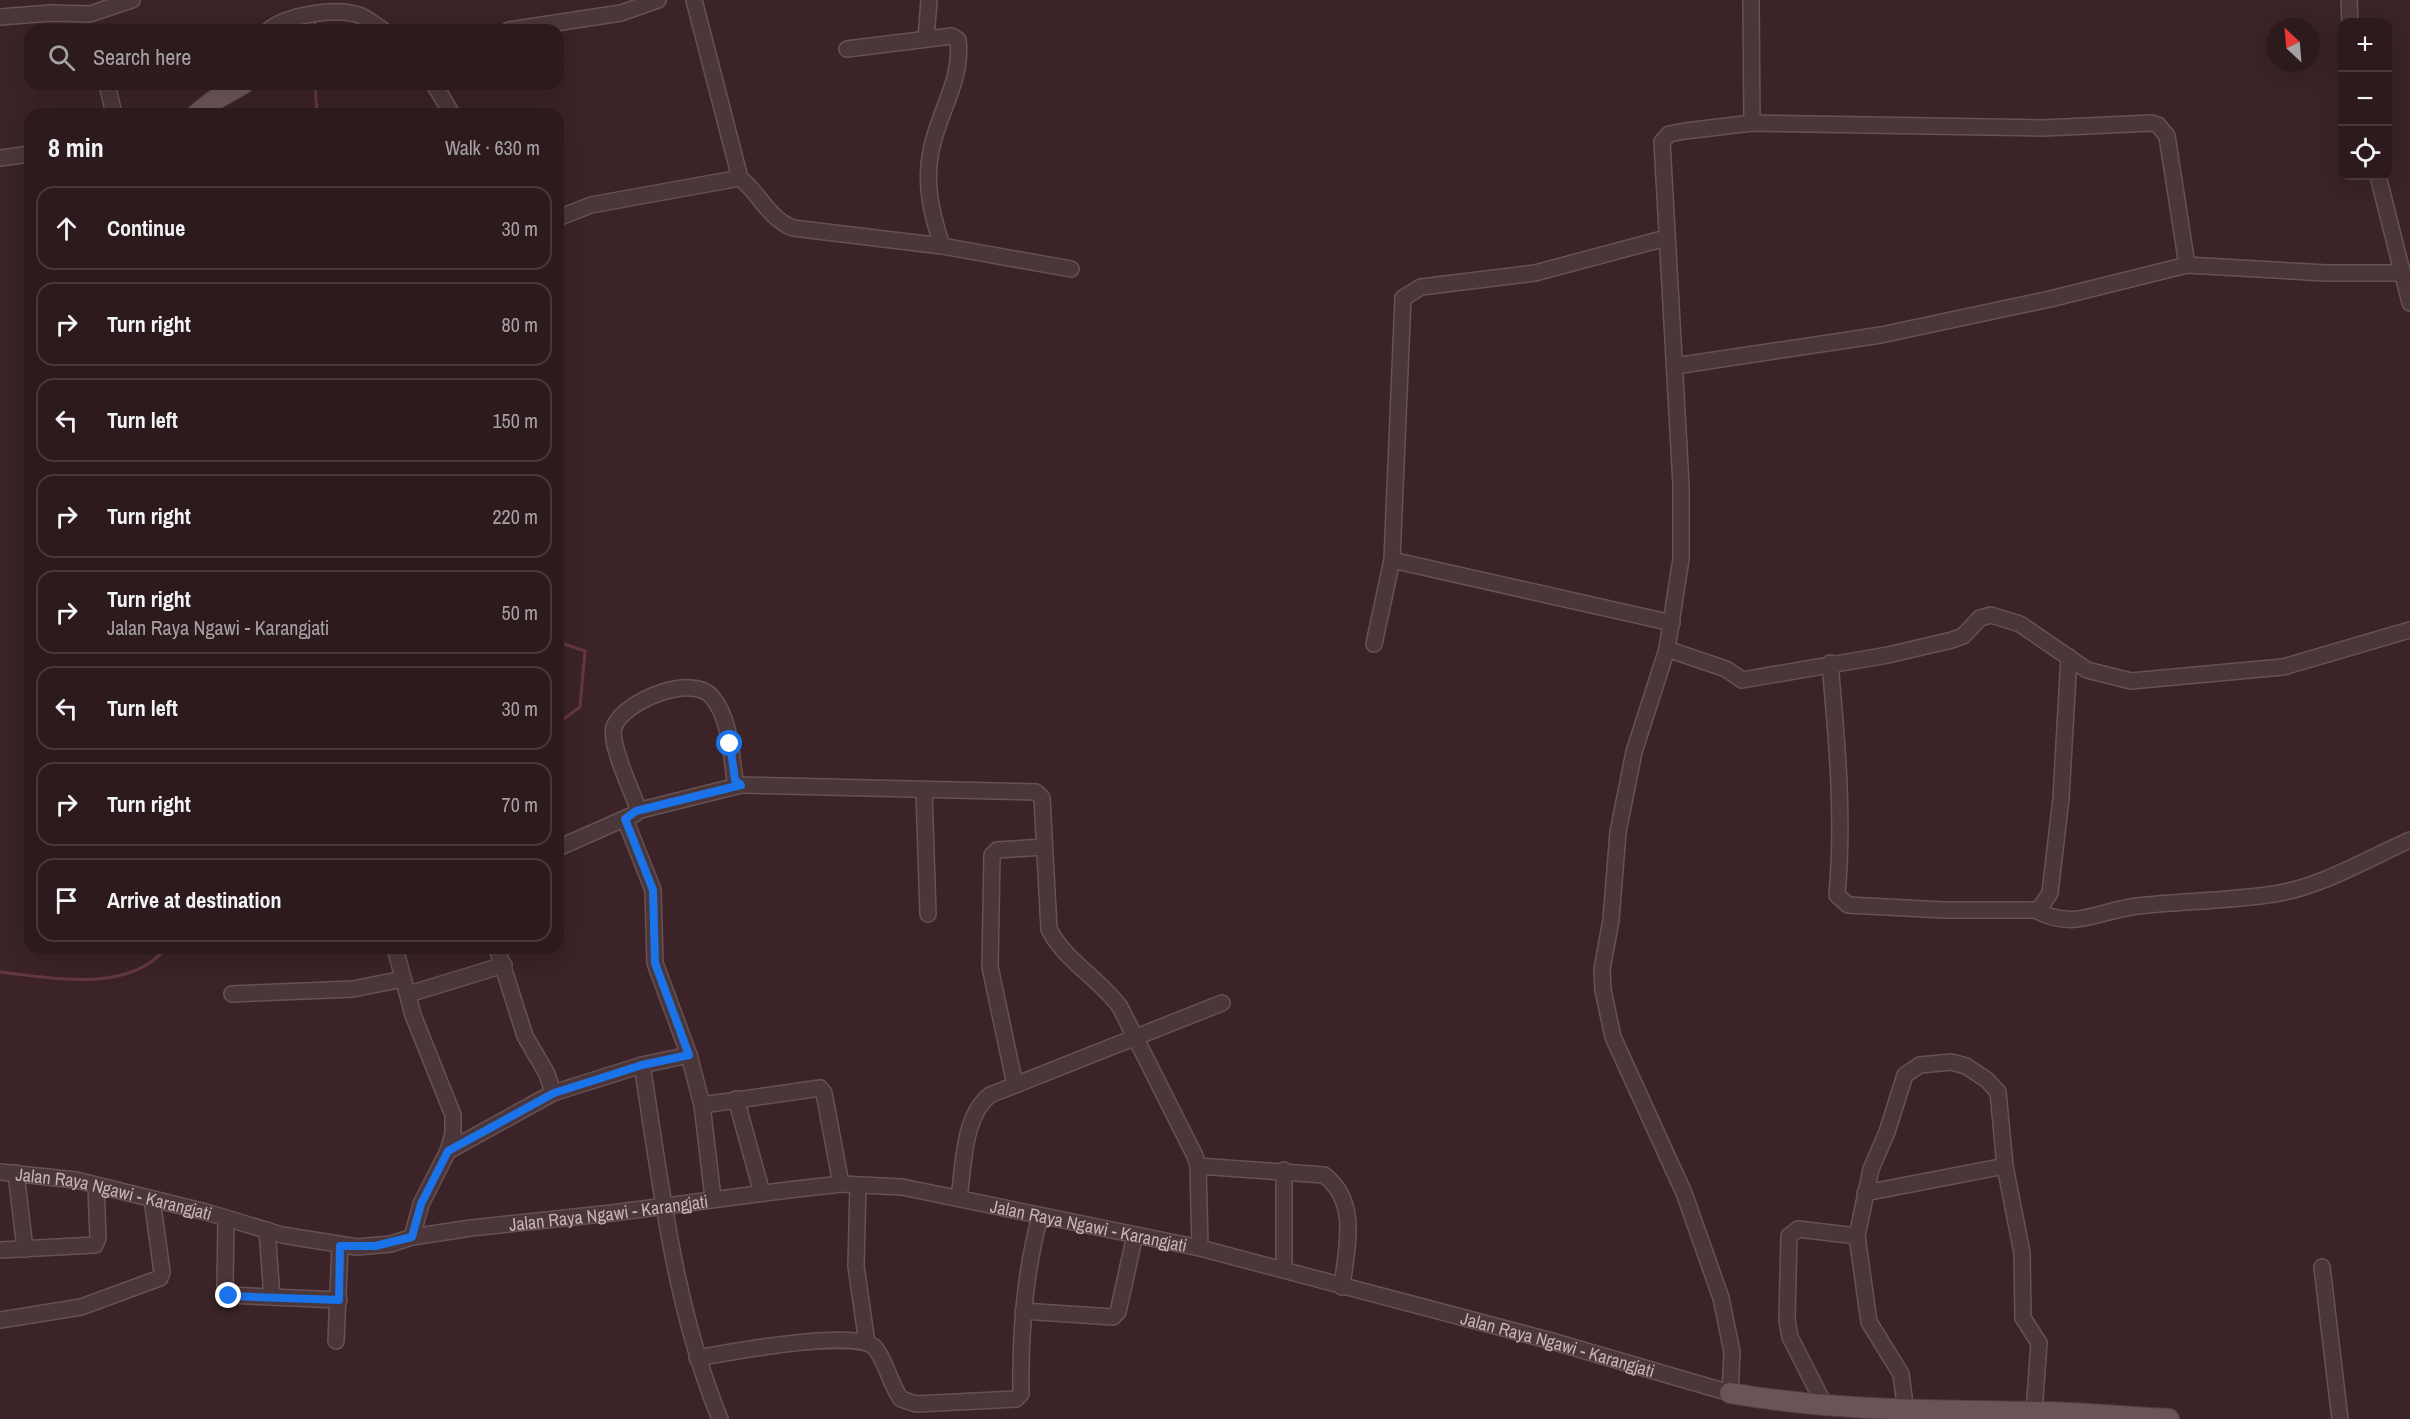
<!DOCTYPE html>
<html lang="en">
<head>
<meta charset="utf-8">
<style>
	:root { --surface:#2c1a1d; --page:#38272a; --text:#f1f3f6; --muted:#a6a1a4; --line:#48383b }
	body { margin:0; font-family:"Archivo Narrow",sans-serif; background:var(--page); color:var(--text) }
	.controls { position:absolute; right:18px; top:18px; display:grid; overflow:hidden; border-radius:12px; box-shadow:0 6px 24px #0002 }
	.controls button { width:54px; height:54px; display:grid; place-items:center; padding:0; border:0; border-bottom:2px solid var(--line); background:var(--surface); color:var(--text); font:30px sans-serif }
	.compass { position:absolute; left:2266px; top:18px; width:54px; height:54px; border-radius:50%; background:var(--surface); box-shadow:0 6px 24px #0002; rotate:334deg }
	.stop { position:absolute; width:18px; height:18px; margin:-14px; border:4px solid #1a73e8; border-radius:50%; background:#fff }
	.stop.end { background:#1a73e8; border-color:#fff; box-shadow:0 2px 6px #0008 }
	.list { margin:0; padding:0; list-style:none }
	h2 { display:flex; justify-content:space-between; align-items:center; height:78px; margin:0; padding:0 24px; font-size:26px }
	h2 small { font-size:20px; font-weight:400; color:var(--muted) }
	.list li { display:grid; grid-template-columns:39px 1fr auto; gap:18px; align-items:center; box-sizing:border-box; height:84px; margin:0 12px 12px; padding:0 12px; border:2px solid var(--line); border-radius:18px }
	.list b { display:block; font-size:22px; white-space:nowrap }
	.list p { margin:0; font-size:20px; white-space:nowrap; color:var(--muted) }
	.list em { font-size:20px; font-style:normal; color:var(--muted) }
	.icon { flex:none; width:33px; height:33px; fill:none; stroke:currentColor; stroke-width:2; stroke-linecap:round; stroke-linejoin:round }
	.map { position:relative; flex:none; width:2410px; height:1419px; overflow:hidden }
	.search { position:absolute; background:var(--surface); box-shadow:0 6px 24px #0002; left:24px; top:24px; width:540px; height:66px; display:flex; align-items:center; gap:15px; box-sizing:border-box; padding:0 21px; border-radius:18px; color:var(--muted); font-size:22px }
	.panel { position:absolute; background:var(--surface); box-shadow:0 6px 24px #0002; left:24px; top:108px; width:540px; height:846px; border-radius:18px }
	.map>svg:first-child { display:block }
</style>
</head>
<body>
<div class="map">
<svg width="2410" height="1419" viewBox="0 0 2410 1419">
	<rect width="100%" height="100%" fill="#3b2327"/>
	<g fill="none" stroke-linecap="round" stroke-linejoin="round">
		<!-- stream -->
		<g stroke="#64383f" stroke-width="3">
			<polyline points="314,30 315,20"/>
			<polyline points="315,84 317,114"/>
			<polyline points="558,642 585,651 580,707 558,723"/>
			<path d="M0,972C51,978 129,994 166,948"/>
		</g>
		<!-- minor casing -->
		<g stroke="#665254" stroke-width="18">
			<g id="minor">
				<path d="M694,0L740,178C760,194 768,218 793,228L942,246L1071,269"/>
				<polyline points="1751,0 1752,123"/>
				<polyline points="2349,0 2350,22"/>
				<polyline points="0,17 50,13 90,14 132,0"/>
				<path d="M269,30C287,15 336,7 359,15C367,18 375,25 383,30"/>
				<polyline points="509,30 621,13 658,0"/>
				<polyline points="926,39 929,0"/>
				<path d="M847,49L952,36L958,40C963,80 938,113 931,151C924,184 932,215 942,246"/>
				<polyline points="107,84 114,114"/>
				<polyline points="434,84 452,114"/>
				<polyline points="0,158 30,154"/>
				<polyline points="2378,176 2410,303"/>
				<polyline points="558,218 591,205 740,178"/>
				<polyline points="1666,238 1535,273 1421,287 1403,298 1392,560 1672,623"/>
				<polyline points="1675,366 1881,335 2050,299 2187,265 2327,273 2402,273"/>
				<polyline points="1374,644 1392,560"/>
				<polyline points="1667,649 1726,669 1742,680 1888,655 1952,640 1963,636 1980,618 1991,615 2020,624 2087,670 2131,681 2283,667 2410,630"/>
				<path d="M1830,663C1837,741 1844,818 1837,895L1848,905L1944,910H2035L2040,908L2050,893L2061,798L2069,657"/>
				<polyline points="924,791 928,914"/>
				<polyline points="637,811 741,785"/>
				<polyline points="625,819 653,890 655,963 689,1055 702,1105 713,1198"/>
				<path d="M558,848L635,814L637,806C631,789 609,743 614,727C623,701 693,673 712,697C730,718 731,754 735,780L739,785L1036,792L1042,798L1049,929C1064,960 1100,979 1120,1007L1195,1156L1198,1166L1200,1248"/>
				<path d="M2035,910C2075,931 2097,911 2137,906C2182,901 2228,901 2274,894C2321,887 2367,859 2410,840"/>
				<polyline points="395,948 413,1015 453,1115 453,1134 448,1151 421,1204 412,1237"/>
				<polyline points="497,948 525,1036 547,1074 553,1093"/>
				<polyline points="232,994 353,989 403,979"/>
				<polyline points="409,994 504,965"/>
				<path d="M642,1065C661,1184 674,1307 720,1419"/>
				<polyline points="1015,1085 990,967 992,855 997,850 1044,847"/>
				<polyline points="736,1099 762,1193"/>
				<polyline points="702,1105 820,1088 824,1093 841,1184"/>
				<polyline points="448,1151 553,1093 642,1065 689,1055"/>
				<path d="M1198,1166L1324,1175C1360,1202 1346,1249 1342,1287"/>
				<polyline points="1284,1170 1284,1270"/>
				<path id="s1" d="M0,1172L76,1180L206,1212L282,1235L357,1247L391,1244L412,1237L471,1228L612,1213L788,1190L841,1184L902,1187L1200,1248L1548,1340L1730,1393L1732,1352L1721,1298L1684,1193L1613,1037L1603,990L1602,969L1611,920L1618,832L1634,752L1667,649L1681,559V485L1662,142L1669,134L1685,131L1752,123L2043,128L2152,123L2158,125L2167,136L2187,265"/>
				<polyline points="16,1173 25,1249"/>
				<polyline points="858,1185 856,1266 867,1343"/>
				<polyline points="1865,1193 2005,1166"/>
				<path d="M959,1197C964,1165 963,1116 990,1095L1222,1003"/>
				<polyline points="226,1218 225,1286 229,1295 339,1300"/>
				<polyline points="267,1230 272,1297"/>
				<polyline points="0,1250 95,1245 98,1238 96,1186"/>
				<polyline points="2322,1267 2340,1419"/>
				<polyline points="1023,1311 1113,1317 1118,1312 1135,1235"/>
				<polyline points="0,1320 81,1307 160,1278 162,1272 152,1199"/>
				<polyline points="336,1341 340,1246"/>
				<path d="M697,1358C726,1353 859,1327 876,1349C887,1364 890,1384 901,1399L916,1404L1016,1399L1021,1394C1020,1334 1024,1275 1040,1217"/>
				<polyline points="1825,1406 1790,1337 1787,1320 1789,1236 1798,1229 1857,1236"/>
				<polyline points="1906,1412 1901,1374 1869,1322 1857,1236 1871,1169 1887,1132 1905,1075 1920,1065 1951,1062 1966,1066 1987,1080 1998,1092 2005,1166 2022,1253 2023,1318 2039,1343 2034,1412"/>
			</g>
		</g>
		<!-- major casing -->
		<g stroke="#544043" stroke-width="22">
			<g id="major">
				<polyline points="197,114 213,101 243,84"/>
				<path d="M1730,1393C1831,1411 1930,1410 2032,1412C2078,1412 2124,1417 2169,1419"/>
			</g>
		</g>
		<!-- minor -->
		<use href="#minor" stroke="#4b363a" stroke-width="15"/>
		<!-- major -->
		<use href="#major" stroke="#6b5458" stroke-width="20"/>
	</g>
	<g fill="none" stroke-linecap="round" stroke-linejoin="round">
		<!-- route -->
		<polyline stroke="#1a73e8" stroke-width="8" points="229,1296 339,1300 340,1246 375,1246 412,1237 421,1204 448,1151 554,1093 642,1065 689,1055 655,963 653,890 625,819 636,811 741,785 735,780 730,744"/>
	</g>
	<g text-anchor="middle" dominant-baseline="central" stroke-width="6" stroke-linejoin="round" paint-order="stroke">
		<!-- street labels -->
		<g font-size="18" fill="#c7b2b4" stroke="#301c1f">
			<text stroke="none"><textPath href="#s1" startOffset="116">Jalan Raya Ngawi - Karangjati</textPath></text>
			<text stroke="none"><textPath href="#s1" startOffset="620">Jalan Raya Ngawi - Karangjati</textPath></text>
			<text stroke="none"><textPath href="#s1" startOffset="1106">Jalan Raya Ngawi - Karangjati</textPath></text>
			<text stroke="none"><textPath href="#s1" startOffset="1590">Jalan Raya Ngawi - Karangjati</textPath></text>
		</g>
	</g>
</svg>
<div class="controls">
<button>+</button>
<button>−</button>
<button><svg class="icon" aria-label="locate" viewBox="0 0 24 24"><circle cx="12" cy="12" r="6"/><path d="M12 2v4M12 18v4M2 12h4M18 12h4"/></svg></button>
</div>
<svg class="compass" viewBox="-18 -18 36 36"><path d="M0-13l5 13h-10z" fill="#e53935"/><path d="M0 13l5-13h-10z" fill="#a6a1a4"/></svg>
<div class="stop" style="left:730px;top:744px"></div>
<div class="stop end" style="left:229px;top:1296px"></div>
<div class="search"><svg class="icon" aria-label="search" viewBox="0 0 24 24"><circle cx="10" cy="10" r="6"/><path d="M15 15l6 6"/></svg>Search here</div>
<section class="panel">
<h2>8 min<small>Walk · 630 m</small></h2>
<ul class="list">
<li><svg class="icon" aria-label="ahead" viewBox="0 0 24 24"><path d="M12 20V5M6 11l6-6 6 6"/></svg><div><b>Continue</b></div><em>30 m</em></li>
<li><svg class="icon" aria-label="right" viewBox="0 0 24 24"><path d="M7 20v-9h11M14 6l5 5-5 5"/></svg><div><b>Turn right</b></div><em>80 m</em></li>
<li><svg class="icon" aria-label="left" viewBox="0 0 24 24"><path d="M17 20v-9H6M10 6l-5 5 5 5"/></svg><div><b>Turn left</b></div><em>150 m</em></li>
<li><svg class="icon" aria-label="right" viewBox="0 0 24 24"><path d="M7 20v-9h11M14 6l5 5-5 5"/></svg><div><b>Turn right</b></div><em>220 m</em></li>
<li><svg class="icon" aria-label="right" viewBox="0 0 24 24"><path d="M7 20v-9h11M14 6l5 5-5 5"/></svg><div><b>Turn right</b><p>Jalan Raya Ngawi - Karangjati</p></div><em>50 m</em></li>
<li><svg class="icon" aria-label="left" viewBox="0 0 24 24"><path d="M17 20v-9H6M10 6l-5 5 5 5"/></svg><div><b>Turn left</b></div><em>30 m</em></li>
<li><svg class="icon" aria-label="right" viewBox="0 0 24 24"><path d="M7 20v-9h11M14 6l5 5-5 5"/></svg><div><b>Turn right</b></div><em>70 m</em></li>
<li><svg class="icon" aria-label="arrive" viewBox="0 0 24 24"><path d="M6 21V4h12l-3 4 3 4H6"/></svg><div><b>Arrive at destination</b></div></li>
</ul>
</section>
</div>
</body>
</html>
